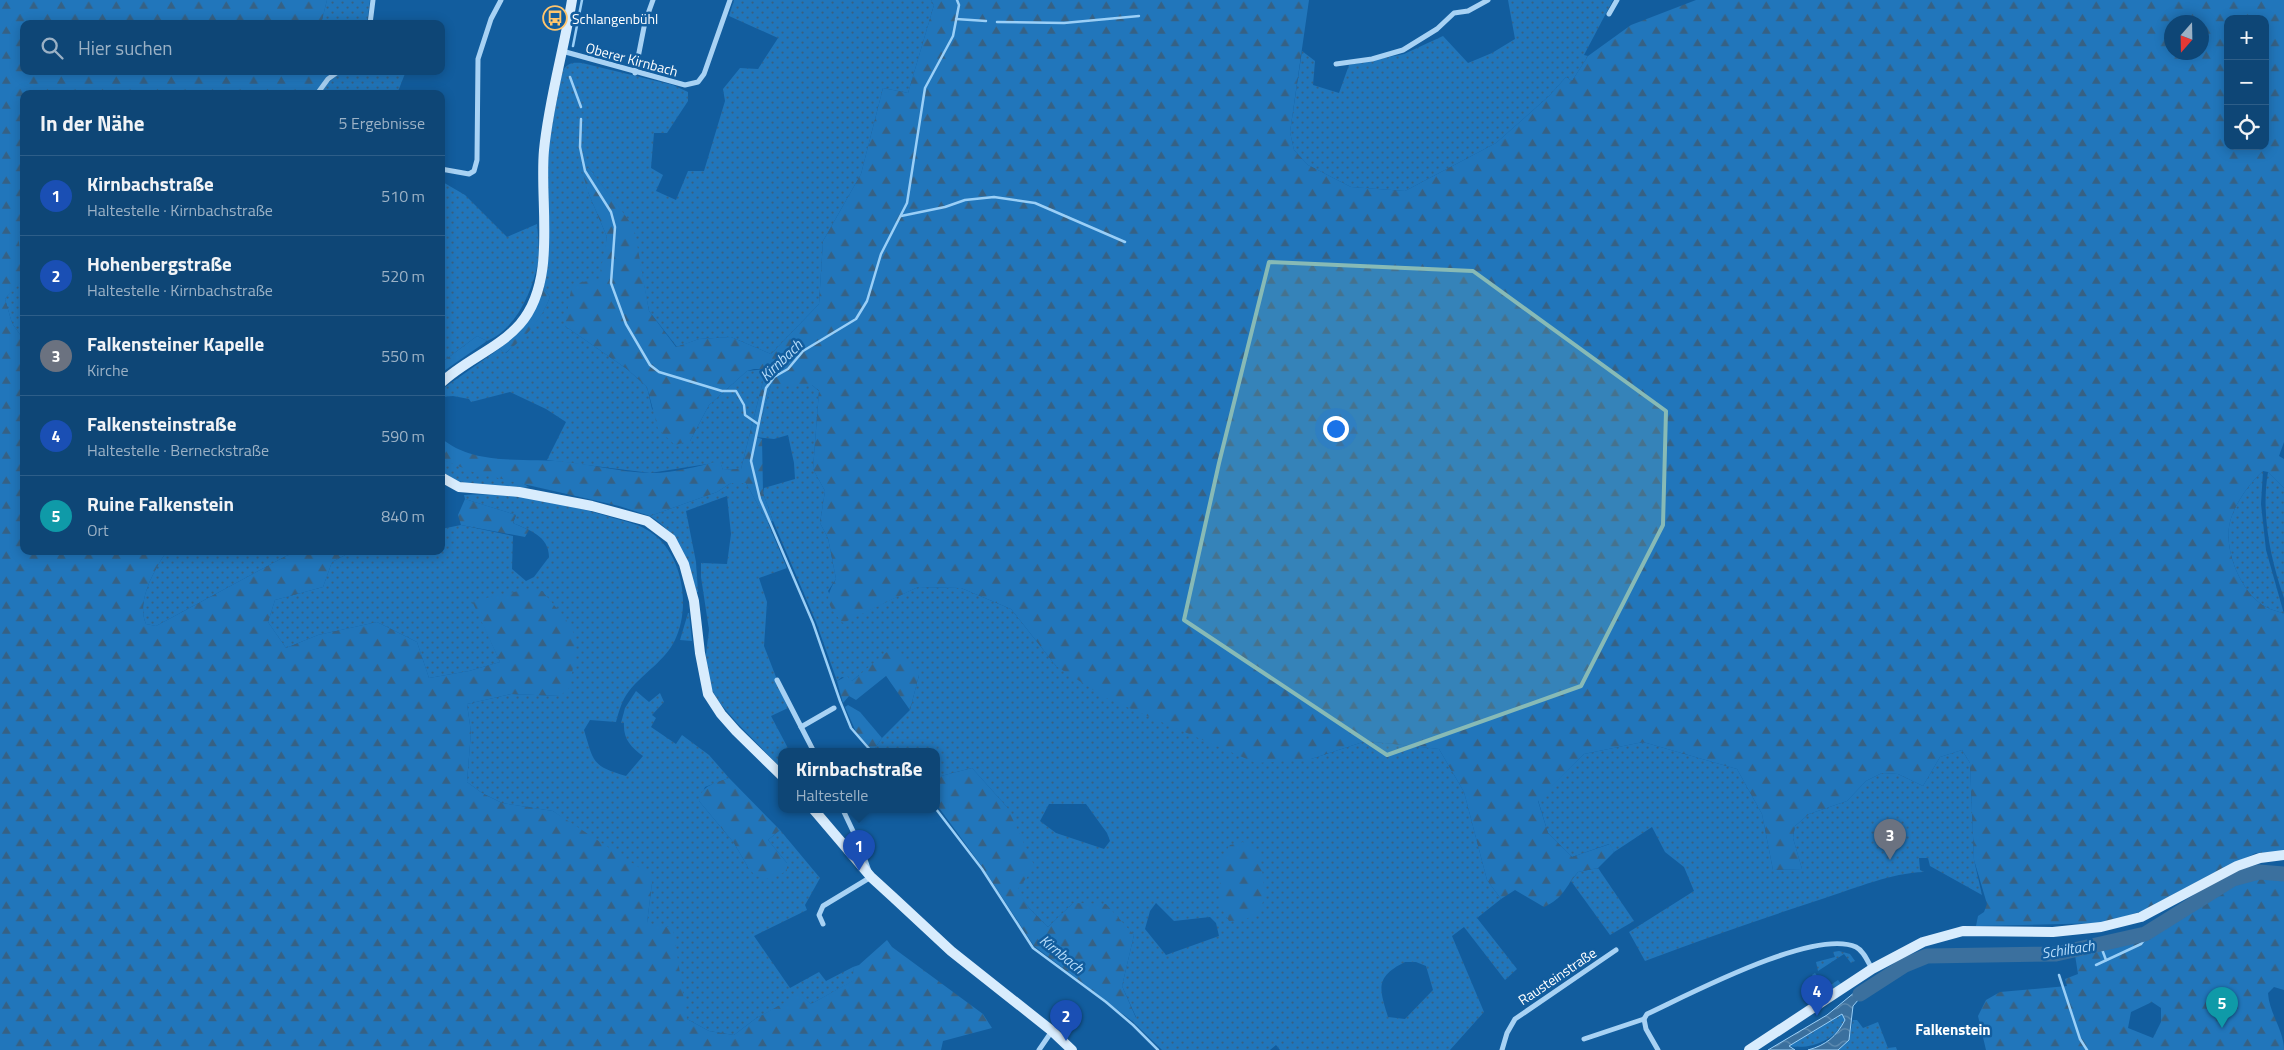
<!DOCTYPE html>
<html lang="de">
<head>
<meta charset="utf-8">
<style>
	:root { --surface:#0e4676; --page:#174d7b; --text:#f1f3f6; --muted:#9bb1c5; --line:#2e5e88; --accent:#8bbbb9 }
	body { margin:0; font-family:"Titillium Web",sans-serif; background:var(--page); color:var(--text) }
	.controls { position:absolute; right:15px; top:15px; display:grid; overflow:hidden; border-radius:10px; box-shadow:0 2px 12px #0003 }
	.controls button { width:45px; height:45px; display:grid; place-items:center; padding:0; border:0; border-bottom:1px solid var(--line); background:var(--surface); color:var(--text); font:25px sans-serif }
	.compass { position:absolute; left:2164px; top:15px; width:45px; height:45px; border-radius:50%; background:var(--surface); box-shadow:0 2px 12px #0003; rotate:200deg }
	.you { position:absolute; left:1335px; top:428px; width:18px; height:18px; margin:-12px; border:4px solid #fff; border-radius:50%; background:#1a73e8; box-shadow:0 0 0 8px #1a73e833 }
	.badge { display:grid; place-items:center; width:32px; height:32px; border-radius:50%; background:var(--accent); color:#fff; font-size:16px; font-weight:700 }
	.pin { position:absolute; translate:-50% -41px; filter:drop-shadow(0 1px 2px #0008) }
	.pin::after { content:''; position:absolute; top:26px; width:18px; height:15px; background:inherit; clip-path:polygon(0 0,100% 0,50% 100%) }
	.popup { position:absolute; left:778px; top:748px; width:162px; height:65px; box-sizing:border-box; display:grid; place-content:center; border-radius:10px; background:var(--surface); filter:drop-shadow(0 1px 4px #0005); font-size:16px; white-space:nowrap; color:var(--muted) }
	.popup b { font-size:19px; color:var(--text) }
	.popup::after { content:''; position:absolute; left:50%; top:100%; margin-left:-10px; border:10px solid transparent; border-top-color:var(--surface) }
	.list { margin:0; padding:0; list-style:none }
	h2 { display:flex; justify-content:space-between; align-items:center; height:65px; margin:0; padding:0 20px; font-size:21px }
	h2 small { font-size:16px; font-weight:400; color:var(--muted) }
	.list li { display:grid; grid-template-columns:32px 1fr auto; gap:15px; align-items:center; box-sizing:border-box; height:80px; padding:0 20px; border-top:1px solid var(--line) }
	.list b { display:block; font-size:19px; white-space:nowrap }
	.list p { margin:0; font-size:16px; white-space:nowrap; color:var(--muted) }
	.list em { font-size:16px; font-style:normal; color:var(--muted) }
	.icon { flex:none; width:28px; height:28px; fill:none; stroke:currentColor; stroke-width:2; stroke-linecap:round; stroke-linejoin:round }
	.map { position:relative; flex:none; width:2284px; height:1050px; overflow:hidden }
	.search { position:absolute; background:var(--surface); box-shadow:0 2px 12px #0003; left:20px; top:20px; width:425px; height:55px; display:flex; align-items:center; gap:12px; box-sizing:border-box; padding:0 18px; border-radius:10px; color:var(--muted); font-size:19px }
	.panel { position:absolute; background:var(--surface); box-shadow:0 2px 12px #0003; left:20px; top:90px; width:425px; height:465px; border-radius:10px }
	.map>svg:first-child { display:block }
</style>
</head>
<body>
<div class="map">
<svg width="2284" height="1050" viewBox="0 0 2284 1050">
	<defs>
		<pattern id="grass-dots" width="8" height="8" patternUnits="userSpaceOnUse" patternTransform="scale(1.25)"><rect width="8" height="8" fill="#2176bb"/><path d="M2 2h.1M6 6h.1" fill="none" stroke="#366184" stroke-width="1.8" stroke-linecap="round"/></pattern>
		<pattern id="forest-firs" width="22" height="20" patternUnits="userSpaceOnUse" patternTransform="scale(1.25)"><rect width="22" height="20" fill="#2176bb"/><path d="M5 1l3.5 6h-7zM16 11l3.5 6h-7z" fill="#366184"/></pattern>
		<pattern id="water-waves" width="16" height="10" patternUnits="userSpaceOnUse" patternTransform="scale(1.25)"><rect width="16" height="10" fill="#3b709e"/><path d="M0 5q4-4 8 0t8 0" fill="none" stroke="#628db1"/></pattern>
	</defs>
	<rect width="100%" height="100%" fill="#125d9e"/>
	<!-- grass -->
	<g fill="url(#grass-dots)" fill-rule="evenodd">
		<polygon points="327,0 370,0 367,24 321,24"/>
		<path d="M734,0H931L934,5L908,93L883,88L861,174L823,241L819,304L771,354L731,337L699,339L677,347L649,311L633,227L589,168L588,192L607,237L604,260L600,279L565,326L627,369L647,387L652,409L690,441L709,405L747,371L766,369L741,469L723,470L720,462L650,473L547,460L566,422L546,409L510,392L471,402L469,399L453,396L441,397V390L499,349L506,353C524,336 541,321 550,297L544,288L548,246L546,177L549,142L562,72C567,63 572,62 582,63L673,85L688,92V101L667,133H654L651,168L663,175L656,191L676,200L688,171H704L725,101L723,89L740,68L758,69L778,38L729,16Z"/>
		<polygon points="1508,0 1613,0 1584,55 1588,56 1572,81 1566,77 1549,96 1496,143 1405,191 1351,187 1308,165 1294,150 1290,132 1302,51 1315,61 1313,85 1339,93 1349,65 1404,54 1443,36 1468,63 1492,53 1515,39"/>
		<polygon points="342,71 406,71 397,94 319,94 328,83"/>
		<path d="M441,181L465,195L507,237L537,224C538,236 540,251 538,263C532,292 516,329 487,341L477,336L441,363Z"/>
		<path d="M24,223V258C16,247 16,234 24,223Z"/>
		<path d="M24,276V336H21L12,323L5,299C11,291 20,285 24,276Z"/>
		<path d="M771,385H812L819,391L813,469L825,491L820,523L828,538L836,579L828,591L843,622L918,587L961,588L1011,609L1056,666L1311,759L1366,741L1439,749L1464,792L1487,880L1501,899L1477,918L1517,969L1505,980L1464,927L1452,936L1484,1012L1450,1050H1280L1276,1045L1270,1050H1162L1132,1021L1136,1017L1122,986L1134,935L1073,903L1048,927L1029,908L1016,890L1007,807L972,768L937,777L936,752L873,751L882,738L910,710L919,675H859L852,681L842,677L837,681L816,622L773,521L763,493L764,488L795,479L794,463L788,435L774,439L756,437ZM1049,804H1086L1107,833L1110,841L1104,849L1056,833L1040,821ZM1156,903L1174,921L1210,917L1216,923L1219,936L1166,955L1145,929L1150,911ZM1405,962H1416L1426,966L1433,990L1405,1019L1388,1017C1379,988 1375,977 1405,962Z"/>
		<path d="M441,451L443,460L522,483L529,487C507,491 459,487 441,472Z"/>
		<path d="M2263,471L2261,504L2266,550L2284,614C2278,611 2271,610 2266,607C2241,594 2223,549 2230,522C2234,505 2250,482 2263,471Z"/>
		<path d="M2268,472L2284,488V598C2270,558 2261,513 2268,472Z"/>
		<path d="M731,483H746L768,523L787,568L759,578L767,602L764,646L788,708L771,716L790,752H782L781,768L737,723L719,702L712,690L708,676L706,654L709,630L701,577V563L727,564L731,534L727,496L686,511L696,562L698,592H696C688,560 679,534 650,516L717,492Z"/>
		<path d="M464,495C513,492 563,503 610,517C624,521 640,524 652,533C683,555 691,607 675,640C665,661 643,673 629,691C622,700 619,711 616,722L590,720L584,730C594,763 592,766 626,776L643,756C631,747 623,739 624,723H621L625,708L636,691L649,702L660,693L664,702L652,715L656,718L651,727L676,744L682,735L709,755L729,778L705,787L699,801L734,843L749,869L787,863L768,840L780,830L820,878L805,905L807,910L754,936L790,988L819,972L826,981L853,967L855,980L811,1004L800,995L755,1019L734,1035L709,1031L687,1019L647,923L652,883L553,811L502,803L482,793L467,782L471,732L467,704L511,694L560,696L553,605L542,591L473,601L500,662L469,671L429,678L417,642L377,622L318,635L286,648L268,622L275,600L323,587L332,562L353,551H441V529L461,525L513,536L512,569L526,581L534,577L549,557C549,536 529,530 513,523L516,515L465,499Z"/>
		<path d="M167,551H300L286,556L156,626L146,624C136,602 154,570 167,551Z"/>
		<polygon points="688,613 689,613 692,641 680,640"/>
		<path d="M1643,742L1737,769L1762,814L1773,870L1802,869L1793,838L1795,826L1809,814L1847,801L1866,781L1882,773L1898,774L1923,786L1940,757L1962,750L1970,763L1974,860L1982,895L1930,866L1928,858H1919L1920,870L1924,872C1891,873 1856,888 1825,898C1764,918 1705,938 1645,961L1629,932L1694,891L1684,867L1665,852L1652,827L1614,852L1609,844L1572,857L1548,833L1538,800L1584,754Z"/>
		<polygon points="1598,868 1634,921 1610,935 1571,881 1578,872"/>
		<polygon points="1839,951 1850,954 1855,961 1851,963 1844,954 1818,971 1816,962 1835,957 1833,952"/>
		<polygon points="1815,973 1818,977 1815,978 1824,989 1838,980 1841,984 1825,995 1812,975"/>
		<path d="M1842,1014L1845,1020C1835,1040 1812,1050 1789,1046Z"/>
		<polygon points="1853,1020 1857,1020 1863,1028 1878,1022 1888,1048 1896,1047 1897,1050 1838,1050 1849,1040"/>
	</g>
	<!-- forest -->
	<g fill="url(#forest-firs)" fill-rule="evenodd">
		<path d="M0,0H327L321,24H24V71H335L315,94H24V223C11,242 27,256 24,275C22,285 10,292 5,299L12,323L21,336H24V551H167C154,570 136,602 146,624L156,626L286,556L300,551H353L332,562L323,587L275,600L268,622L286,648L318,635L377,622L417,642L429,678L469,671L500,662L472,601L528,589L542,591L565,618L575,635L574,663L569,688L560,696L511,694L467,704L471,732L467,782L482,793L502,803L553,811L649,874L652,883L647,923L673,928L687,1019L709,1031L734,1035L755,1019L800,994L811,1004L854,980L853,967L859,965L887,940L892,947L983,1014L992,1028L943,1041L941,1050H0Z"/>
		<path d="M931,0H1309L1290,132L1294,150L1308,165L1351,187L1405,191L1496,143L1549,96L1566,77L1572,81L1588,56L1631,25L1696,0H2284V442L2279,456L2284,459V488L2268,472L2263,471C2250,482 2234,505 2230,522C2223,549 2241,594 2266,607C2271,610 2278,611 2284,614V852L2256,853L2215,872L2142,911L2104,923L1976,926L1978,916L1984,912L1987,904L1974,860L1970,763L1962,750L1940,757L1923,786L1898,774L1882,773L1866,781L1847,801L1809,814L1795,826L1793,838L1802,869L1773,870L1762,814L1737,769L1643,742L1584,754L1538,801L1548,833L1572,857L1610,844L1614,852L1598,868L1578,872C1565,887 1564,898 1544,907L1515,890L1501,899L1487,880L1464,792L1439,749L1366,741L1311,759L1256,763L1106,698L1056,666L1011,609L961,588L918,587L843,623C828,606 823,600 836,579L828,538L820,523L825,491L813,469L819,391L812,385H771L756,437L762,439L763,493L773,521L768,523L746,483H731L717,492L650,516L619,506L476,473L443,460L441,438C475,467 525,457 566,462C593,465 621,472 648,473C672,474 697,466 720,461L723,470L741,469L766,369H754L747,371L709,405L690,441L675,445L658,429L647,387L627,369L565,326L572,284L599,279L607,237L588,192L582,171L589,168L634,227L649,311L676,347L699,339L731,337L771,354L819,304L823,241L861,174L883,88L908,93L934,5ZM2228,19H2265V146H2228ZM2172,22H2202V52H2172Z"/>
		<path d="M544,288L550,297C541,321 525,338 505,353L499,349L528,322Z"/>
		<polygon points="477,336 487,341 441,373 441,363"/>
		<polygon points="465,499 516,515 513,523 529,530 525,537 461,525 458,515"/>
		<polygon points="893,647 919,675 910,710 886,676 856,700 849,696 843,703 837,681 847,676 852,681"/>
		<polygon points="848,705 860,712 882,738 873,751 856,732 845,707"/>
		<polygon points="972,768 1007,807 1035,867 1017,890 1029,908 1048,927 1073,903 1106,904 1134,935 1122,986 1136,1018 1132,1021 1034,946 983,868 937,805 937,777"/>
		<path d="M729,778L780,830L768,840L787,863V871L769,879L756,876L749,869L734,843L699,801C701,785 716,783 729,778Z"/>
		<path d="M1243,842L1259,852C1264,886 1276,921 1229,921L1219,904L1221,859L1230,845Z"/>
		<path d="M2284,875V990L2274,987L2268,993C2269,1013 2284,1030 2284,1050H1986L1978,1016L1986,1000L2000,992L2067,986L2065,979L2078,974L2075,955L2131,938L2133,944L2151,939V935L2226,887L2251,877ZM2152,1002L2161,1008V1022L2153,1038L2128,1028L2131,1012Z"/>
	</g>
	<!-- water -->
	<path fill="url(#water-waves)" stroke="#9acff7" d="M1874,982L1881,987L1859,999L1853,1006L1849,1040L1838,1050H1808C1826,1045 1836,1037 1845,1020L1842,1014L1789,1046L1795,1050H1768L1827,1015L1866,983Z"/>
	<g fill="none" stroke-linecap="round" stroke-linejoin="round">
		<!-- stream -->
		<g stroke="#9acff7" stroke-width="2.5">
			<polyline points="956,19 986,21"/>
			<polyline points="997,22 1064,23 1139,16"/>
			<polyline points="573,46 582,0"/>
			<polyline points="570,77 581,107"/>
			<polyline points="581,119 580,147 585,171 611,212 615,227 611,283 626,324 650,365 659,372 722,391 736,391 744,405 745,415 758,424"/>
			<polyline points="901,216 945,207 965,200 994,197 1035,203 1125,242"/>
			<polyline points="872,752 851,728 840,701 813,623 760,499 751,461 766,388 774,377 788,369 803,351 856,319 867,301 881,254 907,203 925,88 953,36 959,5 957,0"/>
			<polyline points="936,809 982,869 1033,948 1106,1002 1133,1025 1158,1050"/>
			<polyline points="2100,944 2106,960"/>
			<polyline points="2096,965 2141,944 2147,936 2147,933"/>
			<polyline points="2059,975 2080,1039 2087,1050"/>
		</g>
		<!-- river -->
		<polyline stroke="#3b709e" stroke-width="15" points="1860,994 1905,965 1927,956 2056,954 2145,934 2233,879 2259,872 2284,874"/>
		<!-- street -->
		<g stroke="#a8d2f4" stroke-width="5">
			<polyline points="1609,14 1617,0"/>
			<polyline points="370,24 373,0"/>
			<polyline points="562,51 685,85 698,82 704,74 730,0"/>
			<polyline points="1336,64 1372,59 1403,50 1437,29 1454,13 1468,11 1488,0"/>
			<polyline points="635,73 645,22 653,0"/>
			<polyline points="317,94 328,79 339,71"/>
			<polyline points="441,169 469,174 474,171 477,160 478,59 491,19 501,0"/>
			<polyline points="777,680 814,752"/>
			<polyline points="801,727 834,708"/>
			<polyline points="823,924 819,915 823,906 871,877 861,848 843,810"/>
			<polyline points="1644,1019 1646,1029 1658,1050"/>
			<path d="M1584,1039L1644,1019L1647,1014C1688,995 1814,928 1856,947C1864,951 1868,962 1872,969"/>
			<polyline points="1039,1050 1052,1031"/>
			<polyline points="1502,1050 1507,1033 1515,1019 1616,950"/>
		</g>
		<!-- secondary -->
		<g stroke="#d8ecfd" stroke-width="10">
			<path d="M441,383C465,360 498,349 520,324C558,280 539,203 544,150C549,99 564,50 572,0"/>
			<polyline points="441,477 459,487 519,492 592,506 647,521 671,539 684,564 694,601 700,653 708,694 721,714 736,731 782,776"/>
			<polyline points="814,810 871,877 894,898 951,951 1052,1031 1072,1050"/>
			<polyline points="1749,1050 1872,969 1923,942 1963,931 2053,932 2101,927 2141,917 2237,866 2260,858 2284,855"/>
		</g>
	</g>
	<!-- marked area -->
	<path fill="#87bab6" fill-opacity="0.2" stroke="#87bab6" stroke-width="4" stroke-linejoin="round" d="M1269,262L1473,271L1666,411L1663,525L1581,686L1387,755L1184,620L1219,463Z"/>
	<!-- icons -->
	<defs>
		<g id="bus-ring" transform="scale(1.25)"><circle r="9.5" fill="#125d9e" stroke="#ffc56c" stroke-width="1.5"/><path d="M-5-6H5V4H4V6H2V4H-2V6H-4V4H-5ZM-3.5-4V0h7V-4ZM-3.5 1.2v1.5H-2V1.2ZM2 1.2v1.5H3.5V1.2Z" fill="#ffc56c"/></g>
	</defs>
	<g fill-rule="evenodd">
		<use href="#bus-ring" x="555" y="18"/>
	</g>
	<g text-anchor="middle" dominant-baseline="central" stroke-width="5" stroke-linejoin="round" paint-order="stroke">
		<!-- poi labels -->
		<g font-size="14" fill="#fff" stroke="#125d9e" text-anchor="start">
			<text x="572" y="18">Schlangenbühl</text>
		</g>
		<!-- street labels -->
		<g font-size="14" fill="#fff" stroke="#125d9e">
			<text transform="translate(632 59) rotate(15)">Oberer Kirnbach</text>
			<text transform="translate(1557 976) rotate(-34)">Rausteinstraße</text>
		</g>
		<!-- water labels -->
		<g font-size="15" font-style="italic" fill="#b5dcfb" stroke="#125d9e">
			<text transform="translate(781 360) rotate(-44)">Kirnbach</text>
			<text transform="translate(2068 949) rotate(-9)">Schiltach</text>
			<text transform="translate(1062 954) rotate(39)">Kirnbach</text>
		</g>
		<!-- neighbourhood labels -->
		<g font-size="15" font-weight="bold" fill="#fff" stroke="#125d9e">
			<text x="1953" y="1029">Falkenstein</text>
		</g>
	</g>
</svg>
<div class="controls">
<button>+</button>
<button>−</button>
<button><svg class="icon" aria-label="locate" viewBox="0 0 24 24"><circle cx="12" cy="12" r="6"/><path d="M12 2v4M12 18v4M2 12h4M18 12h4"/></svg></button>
</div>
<svg class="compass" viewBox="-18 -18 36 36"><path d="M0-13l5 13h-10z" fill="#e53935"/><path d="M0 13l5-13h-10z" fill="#9bb1c5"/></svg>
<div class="you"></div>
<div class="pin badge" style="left:859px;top:871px;background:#1a4fb4">1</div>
<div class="popup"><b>Kirnbachstraße</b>Haltestelle</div>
<div class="pin badge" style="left:1066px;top:1041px;background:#1a4fb4">2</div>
<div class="pin badge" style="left:1890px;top:860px;background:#6b7280">3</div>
<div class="pin badge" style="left:1817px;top:1016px;background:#1a4fb4">4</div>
<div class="pin badge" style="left:2222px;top:1028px;background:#0f9aa8">5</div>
<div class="search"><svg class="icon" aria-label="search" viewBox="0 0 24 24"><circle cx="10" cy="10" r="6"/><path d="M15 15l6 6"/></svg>Hier suchen</div>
<section class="panel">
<h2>In der Nähe<small>5 Ergebnisse</small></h2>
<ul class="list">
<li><span class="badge" style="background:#1a4fb4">1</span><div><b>Kirnbachstraße</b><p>Haltestelle · Kirnbachstraße</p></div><em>510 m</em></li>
<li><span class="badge" style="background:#1a4fb4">2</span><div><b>Hohenbergstraße</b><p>Haltestelle · Kirnbachstraße</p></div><em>520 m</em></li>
<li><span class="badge" style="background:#6b7280">3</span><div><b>Falkensteiner Kapelle</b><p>Kirche</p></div><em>550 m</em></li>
<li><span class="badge" style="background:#1a4fb4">4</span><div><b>Falkensteinstraße</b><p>Haltestelle · Berneckstraße</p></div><em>590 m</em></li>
<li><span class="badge" style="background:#0f9aa8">5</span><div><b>Ruine Falkenstein</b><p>Ort</p></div><em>840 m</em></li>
</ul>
</section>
</div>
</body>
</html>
